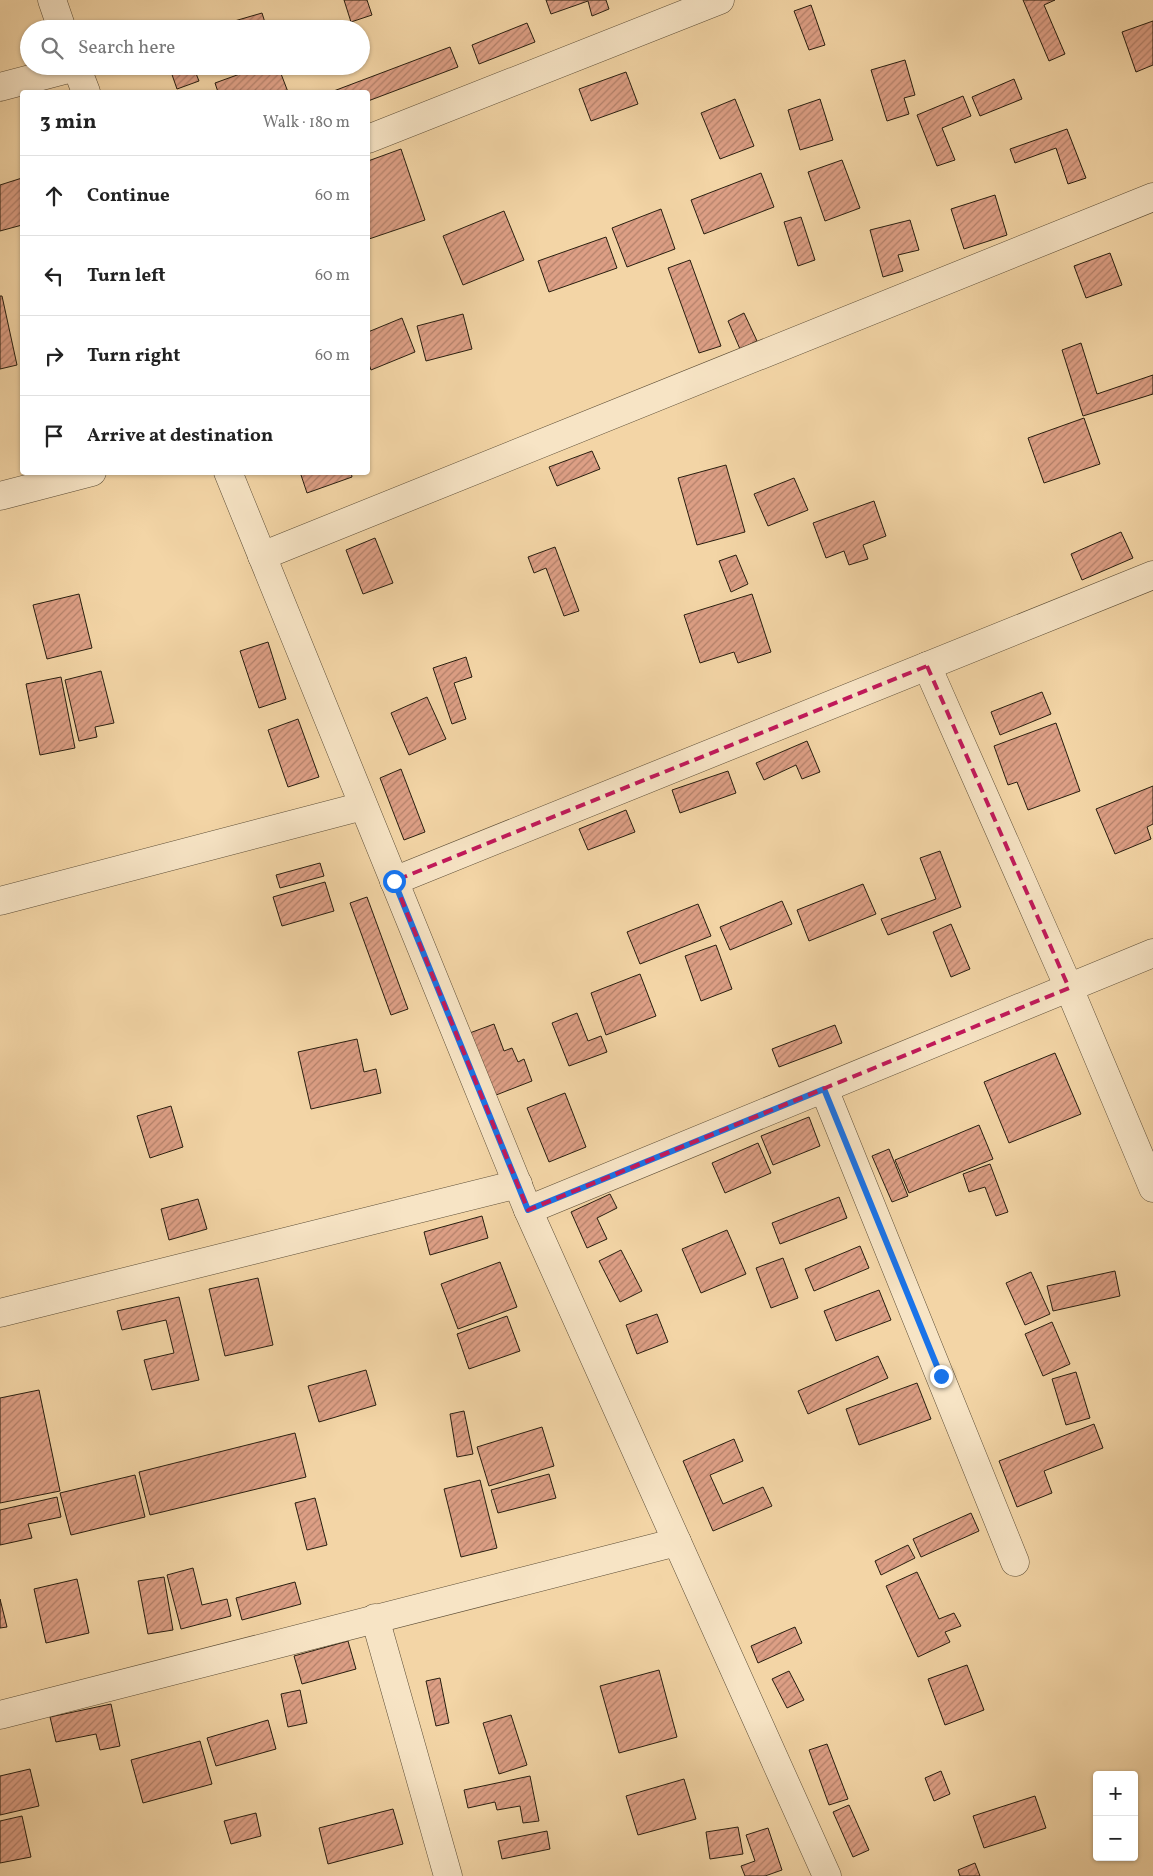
<!DOCTYPE html>
<html lang="en">
<head>
<meta charset="utf-8">
<style>
	:root { --surface:#fff; --page:#f6f6f6; --text:#222; --muted:#767676; --line:#e0e0e0 }
	body { margin:0; font-family:Vollkorn,serif; background:var(--page); color:var(--text) }
	.controls { position:absolute; right:15px; bottom:15px; display:grid; overflow:hidden; border-radius:5px; box-shadow:0 1px 4px #0004 }
	.controls button { width:45px; height:45px; display:grid; place-items:center; padding:0; border:0; border-bottom:1px solid var(--line); background:var(--surface); color:var(--text); font:25px sans-serif }
	.stop { position:absolute; width:15px; height:15px; margin:-11px; border:4px solid #1a73e8; border-radius:50%; background:#fff }
	.stop.end { background:#1a73e8; border-color:#fff; box-shadow:0 1px 5px #0008 }
	.list { margin:0; padding:0; list-style:none }
	h2 { display:flex; justify-content:space-between; align-items:center; height:65px; margin:0; padding:0 20px; font-size:21px }
	h2 small { font-size:16px; font-weight:400; color:var(--muted) }
	.list li { display:grid; grid-template-columns:32px 1fr auto; gap:15px; align-items:center; box-sizing:border-box; height:80px; padding:0 20px; border-top:1px solid var(--line) }
	.list b { display:block; font-size:19px; white-space:nowrap }
	.list em { font-size:16px; font-style:normal; color:var(--muted) }
	.icon { flex:none; width:28px; height:28px; fill:none; stroke:currentColor; stroke-width:2; stroke-linecap:round; stroke-linejoin:round }
	.map { position:relative; flex:none; width:1153px; height:1876px; overflow:hidden }
	.search { position:absolute; background:var(--surface); box-shadow:0 1px 4px #0004; left:20px; top:20px; width:350px; height:55px; display:flex; align-items:center; gap:12px; box-sizing:border-box; padding:0 18px; border-radius:28px; color:var(--muted); font-size:19px }
	.panel { position:absolute; background:var(--surface); box-shadow:0 1px 4px #0004; left:20px; top:90px; width:350px; height:385px; border-radius:5px }
	.map>svg:first-child { display:block }
</style>
</head>
<body>
<div class="map">
<svg width="1153" height="1876" viewBox="0 0 1153 1876">
	<defs>
		<pattern id="building-hatch" width="6" height="6" patternUnits="userSpaceOnUse" patternTransform="scale(1.25)"><rect width="6" height="6" fill="#dd9f85"/><path d="M-1 1l2-2M0 6l6-6M5 7l2-2" fill="none" stroke="#b3816b"/></pattern>
	</defs>
	<rect width="100%" height="100%" fill="#f3d5a6"/>
	<filter id="stains"><feTurbulence type="fractalNoise" baseFrequency=".004" numOctaves="4"/><feColorMatrix values="0 0 0 0 .2 0 0 0 0 .09 0 0 0 0 .02 0 0 0 .5 -.17"/></filter>
	<radialGradient id="worn" r=".72"><stop offset=".6" stop-color="#630" stop-opacity="0"/><stop offset="1" stop-color="#630" stop-opacity=".3"/></radialGradient>
	<!-- building -->
	<g fill="url(#building-hatch)" stroke="#281e0f">
		<polygon points="344,0 367,0 372,15 351,22"/>
		<polygon points="546,0 606,0 609,9 592,16 588,1 551,14"/>
		<polygon points="1023,0 1055,0 1044,5 1065,54 1049,61"/>
		<polygon points="811,5 825,45 809,50 794,11"/>
		<polygon points="262,13 267,29 233,29 231,22"/>
		<polygon points="1153,21 1153,65 1136,72 1122,32"/>
		<polygon points="219,23 221,29 203,29"/>
		<polygon points="527,23 535,42 479,64 472,45"/>
		<polygon points="450,47 458,67 368,101 368,92 331,92"/>
		<polygon points="905,60 915,95 904,98 909,114 887,121 871,70"/>
		<polygon points="169,66 193,66 199,81 177,89"/>
		<polygon points="262,66 278,66 288,92 218,92 215,83"/>
		<polygon points="626,72 638,104 591,121 579,89"/>
		<polygon points="1014,79 1022,99 980,116 972,97"/>
		<polygon points="963,96 971,116 942,128 955,160 937,166 917,115"/>
		<polygon points="735,99 754,146 720,159 701,113"/>
		<polygon points="820,99 833,140 800,150 788,110"/>
		<polygon points="1067,129 1086,178 1068,184 1056,148 1015,163 1010,149"/>
		<polygon points="401,149 425,220 369,239 368,235 368,161"/>
		<polygon points="842,160 860,208 825,221 808,172"/>
		<polygon points="761,173 774,207 704,234 691,200"/>
		<polygon points="22,178 22,225 0,231 0,185"/>
		<polygon points="995,195 1007,235 964,249 951,209"/>
		<polygon points="661,209 675,249 627,267 612,228"/>
		<polygon points="504,211 524,260 463,285 443,236"/>
		<polygon points="801,217 815,260 798,266 784,222"/>
		<polygon points="910,220 919,250 898,255 903,271 883,277 870,230"/>
		<polygon points="606,237 617,268 549,292 538,261"/>
		<polygon points="1110,253 1122,285 1086,298 1074,266"/>
		<polygon points="690,260 721,346 699,353 668,268"/>
		<polygon points="0,296 2,296 17,365 0,369"/>
		<polygon points="744,313 757,341 740,349 728,321"/>
		<polygon points="463,314 472,349 426,361 417,326"/>
		<polygon points="402,318 415,352 371,370 368,361 368,332"/>
		<polygon points="1081,343 1097,394 1153,375 1153,394 1083,416 1062,350"/>
		<polygon points="1084,418 1100,464 1044,483 1028,438"/>
		<polygon points="592,451 600,469 557,486 549,467"/>
		<polygon points="726,465 745,532 697,545 678,478"/>
		<polygon points="300,472 351,472 352,477 307,493"/>
		<polygon points="794,478 808,510 768,526 754,494"/>
		<polygon points="874,501 886,536 863,545 868,559 849,565 844,551 826,558 813,523"/>
		<polygon points="1121,532 1133,558 1082,580 1071,554"/>
		<polygon points="375,538 393,583 363,594 346,550"/>
		<polygon points="555,547 579,611 564,616 546,568 534,573 528,557"/>
		<polygon points="736,555 748,584 731,592 719,561"/>
		<polygon points="79,594 92,648 47,659 33,605"/>
		<polygon points="752,594 771,652 738,663 734,652 700,663 684,615"/>
		<polygon points="268,642 286,699 259,708 240,651"/>
		<polygon points="466,657 472,677 454,683 466,719 452,724 433,668"/>
		<polygon points="101,671 114,723 95,727 97,737 79,741 65,680"/>
		<polygon points="61,677 75,748 40,755 26,684"/>
		<polygon points="1042,692 1051,714 1000,735 991,712"/>
		<polygon points="427,697 446,739 409,755 391,713"/>
		<polygon points="298,719 319,777 288,787 268,730"/>
		<polygon points="1056,723 1080,791 1028,810 1017,782 1008,785 994,746"/>
		<polygon points="807,741 820,772 802,779 796,765 764,780 756,763"/>
		<polygon points="401,769 425,832 404,840 380,778"/>
		<polygon points="728,771 736,793 680,813 672,790"/>
		<polygon points="1153,786 1153,824 1147,827 1151,839 1115,854 1096,809"/>
		<polygon points="626,810 635,832 588,850 579,829"/>
		<polygon points="940,851 961,907 888,935 881,919 936,899 920,858"/>
		<polygon points="320,863 324,876 280,888 276,875"/>
		<polygon points="325,882 334,911 282,926 273,897"/>
		<polygon points="863,884 876,914 809,941 797,910"/>
		<polygon points="367,897 408,1009 391,1015 350,903"/>
		<polygon points="782,901 792,924 730,950 720,927"/>
		<polygon points="698,904 711,936 640,964 627,932"/>
		<polygon points="951,924 970,969 951,977 933,932"/>
		<polygon points="716,945 732,989 701,1001 685,956"/>
		<polygon points="640,974 656,1016 606,1035 591,993"/>
		<polygon points="577,1013 588,1041 601,1036 607,1052 569,1066 552,1023"/>
		<polygon points="494,1024 504,1051 512,1048 518,1062 524,1059 532,1081 491,1097 467,1034"/>
		<polygon points="835,1025 842,1043 779,1067 772,1049"/>
		<polygon points="357,1039 364,1072 376,1069 381,1093 311,1109 298,1052"/>
		<polygon points="1055,1053 1081,1114 1009,1143 984,1082"/>
		<polygon points="565,1093 586,1147 549,1162 527,1108"/>
		<polygon points="171,1106 183,1147 150,1158 137,1116"/>
		<polygon points="809,1117 820,1146 773,1165 761,1136"/>
		<polygon points="979,1125 993,1159 909,1193 895,1160"/>
		<polygon points="758,1143 771,1173 725,1193 712,1163"/>
		<polygon points="889,1149 908,1196 892,1202 872,1156"/>
		<polygon points="990,1164 1008,1212 996,1216 985,1187 969,1192 963,1174"/>
		<polygon points="610,1194 617,1208 597,1218 607,1239 587,1248 571,1212"/>
		<polygon points="839,1197 847,1218 780,1244 772,1223"/>
		<polygon points="198,1199 207,1229 169,1240 161,1209"/>
		<polygon points="482,1216 488,1238 430,1255 424,1232"/>
		<polygon points="727,1230 746,1274 701,1293 682,1249"/>
		<polygon points="860,1246 869,1268 814,1291 805,1269"/>
		<polygon points="621,1250 642,1291 620,1302 599,1261"/>
		<polygon points="783,1258 798,1298 771,1308 756,1268"/>
		<polygon points="500,1262 517,1307 458,1329 441,1284"/>
		<polygon points="1115,1271 1120,1296 1053,1311 1047,1286"/>
		<polygon points="1031,1272 1050,1314 1025,1325 1006,1283"/>
		<polygon points="258,1278 273,1345 225,1356 209,1289"/>
		<polygon points="879,1290 891,1320 836,1341 824,1311"/>
		<polygon points="179,1297 199,1380 152,1390 144,1360 174,1353 166,1320 122,1330 117,1311"/>
		<polygon points="657,1314 668,1342 637,1354 626,1325"/>
		<polygon points="507,1316 520,1351 469,1369 457,1334"/>
		<polygon points="1052,1322 1070,1364 1043,1376 1025,1334"/>
		<polygon points="878,1356 888,1378 808,1414 798,1391"/>
		<polygon points="366,1370 376,1405 319,1422 308,1386"/>
		<polygon points="1076,1372 1090,1418 1066,1425 1052,1379"/>
		<polygon points="917,1383 931,1419 859,1445 846,1409"/>
		<polygon points="39,1390 60,1491 0,1503 0,1398"/>
		<polygon points="464,1411 473,1454 457,1457 450,1414"/>
		<polygon points="1094,1424 1103,1448 1044,1471 1052,1493 1017,1507 999,1461"/>
		<polygon points="542,1427 554,1466 489,1486 477,1447"/>
		<polygon points="295,1433 306,1477 150,1515 139,1472"/>
		<polygon points="734,1439 743,1461 710,1475 723,1504 763,1487 772,1506 713,1531 683,1461"/>
		<polygon points="549,1474 556,1498 498,1513 491,1490"/>
		<polygon points="135,1475 145,1517 71,1535 60,1493"/>
		<polygon points="480,1480 497,1548 461,1557 444,1489"/>
		<polygon points="57,1497 61,1517 28,1524 32,1538 0,1545 0,1510"/>
		<polygon points="315,1498 327,1545 307,1550 295,1503"/>
		<polygon points="971,1513 979,1531 921,1557 913,1539"/>
		<polygon points="908,1545 915,1558 881,1575 875,1561"/>
		<polygon points="193,1568 202,1605 227,1599 231,1616 181,1629 167,1575"/>
		<polygon points="917,1572 939,1619 954,1613 961,1626 945,1632 950,1642 918,1657 886,1586"/>
		<polygon points="164,1577 173,1630 148,1634 138,1581"/>
		<polygon points="77,1579 89,1633 46,1643 34,1589"/>
		<polygon points="295,1582 301,1604 242,1620 236,1598"/>
		<polygon points="0,1599 7,1627 0,1628"/>
		<polygon points="795,1627 802,1643 758,1663 751,1646"/>
		<polygon points="348,1641 356,1669 302,1684 294,1656"/>
		<polygon points="967,1665 984,1710 945,1725 928,1679"/>
		<polygon points="659,1670 677,1737 619,1753 600,1686"/>
		<polygon points="789,1671 804,1700 787,1708 772,1679"/>
		<polygon points="440,1678 449,1723 436,1726 426,1681"/>
		<polygon points="300,1690 307,1723 288,1727 281,1694"/>
		<polygon points="111,1704 120,1746 100,1750 96,1734 56,1742 50,1717"/>
		<polygon points="511,1715 527,1765 499,1774 483,1723"/>
		<polygon points="268,1720 276,1749 216,1766 207,1738"/>
		<polygon points="200,1741 212,1784 143,1803 131,1760"/>
		<polygon points="827,1744 848,1799 829,1805 809,1750"/>
		<polygon points="30,1769 39,1806 0,1815 0,1776"/>
		<polygon points="941,1771 950,1794 934,1801 925,1778"/>
		<polygon points="530,1776 539,1821 523,1823 520,1806 497,1810 495,1802 468,1808 464,1790"/>
		<polygon points="684,1779 696,1819 638,1835 626,1796"/>
		<polygon points="1035,1796 1046,1828 984,1848 973,1816"/>
		<polygon points="849,1805 869,1850 853,1857 833,1812"/>
		<polygon points="393,1809 403,1844 328,1864 319,1828"/>
		<polygon points="256,1813 261,1836 231,1844 224,1821"/>
		<polygon points="22,1816 31,1857 0,1863 0,1821"/>
		<polygon points="738,1827 743,1854 710,1859 706,1832"/>
		<polygon points="768,1828 782,1870 765,1876 745,1876 741,1866 755,1861 746,1835"/>
		<polygon points="547,1831 550,1849 502,1859 498,1841"/>
		<polygon points="975,1863 980,1876 960,1876 958,1870"/>
	</g>
	<g fill="none" stroke-linecap="round" stroke-linejoin="round">
		<!-- street casing -->
		<g stroke="#5b4c35" stroke-width="29">
			<g id="street">
				<polyline points="52,0 62,29"/>
				<polyline points="76,66 86,92"/>
				<polyline points="0,87 76,67"/>
				<polyline points="368,139 720,0"/>
				<polyline points="228,472 528,1210 827,1876"/>
				<polyline points="0,496 92,472"/>
				<polyline points="262,556 1153,197"/>
				<polyline points="927,666 1069,988 1153,1188"/>
				<polyline points="394,881 1153,575"/>
				<polyline points="0,901 363,806"/>
				<polyline points="824,1089 1015,1562"/>
				<polyline points="528,1210 1153,953"/>
				<polyline points="0,1313 518,1184"/>
				<polyline points="375,1618 448,1876"/>
				<polyline points="0,1715 677,1542"/>
			</g>
		</g>
		<!-- street -->
		<use href="#street" stroke="#f7e4c5" stroke-width="28"/>
	</g>
	<g fill="none" stroke-linecap="round" stroke-linejoin="round">
		<!-- route -->
		<polyline stroke="#1a73e8" stroke-width="6" points="394,881 528,1210 824,1089 941,1376"/>
	</g>
	<!-- marked area -->
	<path fill="none" stroke="#c2185b" stroke-width="4" stroke-dasharray="10 6" stroke-linejoin="round" d="M927,666L1069,988L528,1210L394,881Z"/>
	<rect width="100%" height="100%" filter="url(#stains)"/>
	<rect width="100%" height="100%" fill="url(#worn)"/>
</svg>
<div class="controls">
<button>+</button>
<button>−</button>
</div>
<div class="stop" style="left:394px;top:881px"></div>
<div class="stop end" style="left:941px;top:1376px"></div>
<div class="search"><svg class="icon" aria-label="search" viewBox="0 0 24 24"><circle cx="10" cy="10" r="6"/><path d="M15 15l6 6"/></svg>Search here</div>
<section class="panel">
<h2>3 min<small>Walk · 180 m</small></h2>
<ul class="list">
<li><svg class="icon" aria-label="ahead" viewBox="0 0 24 24"><path d="M12 20V5M6 11l6-6 6 6"/></svg><div><b>Continue</b></div><em>60 m</em></li>
<li><svg class="icon" aria-label="left" viewBox="0 0 24 24"><path d="M17 20v-9H6M10 6l-5 5 5 5"/></svg><div><b>Turn left</b></div><em>60 m</em></li>
<li><svg class="icon" aria-label="right" viewBox="0 0 24 24"><path d="M7 20v-9h11M14 6l5 5-5 5"/></svg><div><b>Turn right</b></div><em>60 m</em></li>
<li><svg class="icon" aria-label="arrive" viewBox="0 0 24 24"><path d="M6 21V4h12l-3 4 3 4H6"/></svg><div><b>Arrive at destination</b></div></li>
</ul>
</section>
</div>
</body>
</html>
